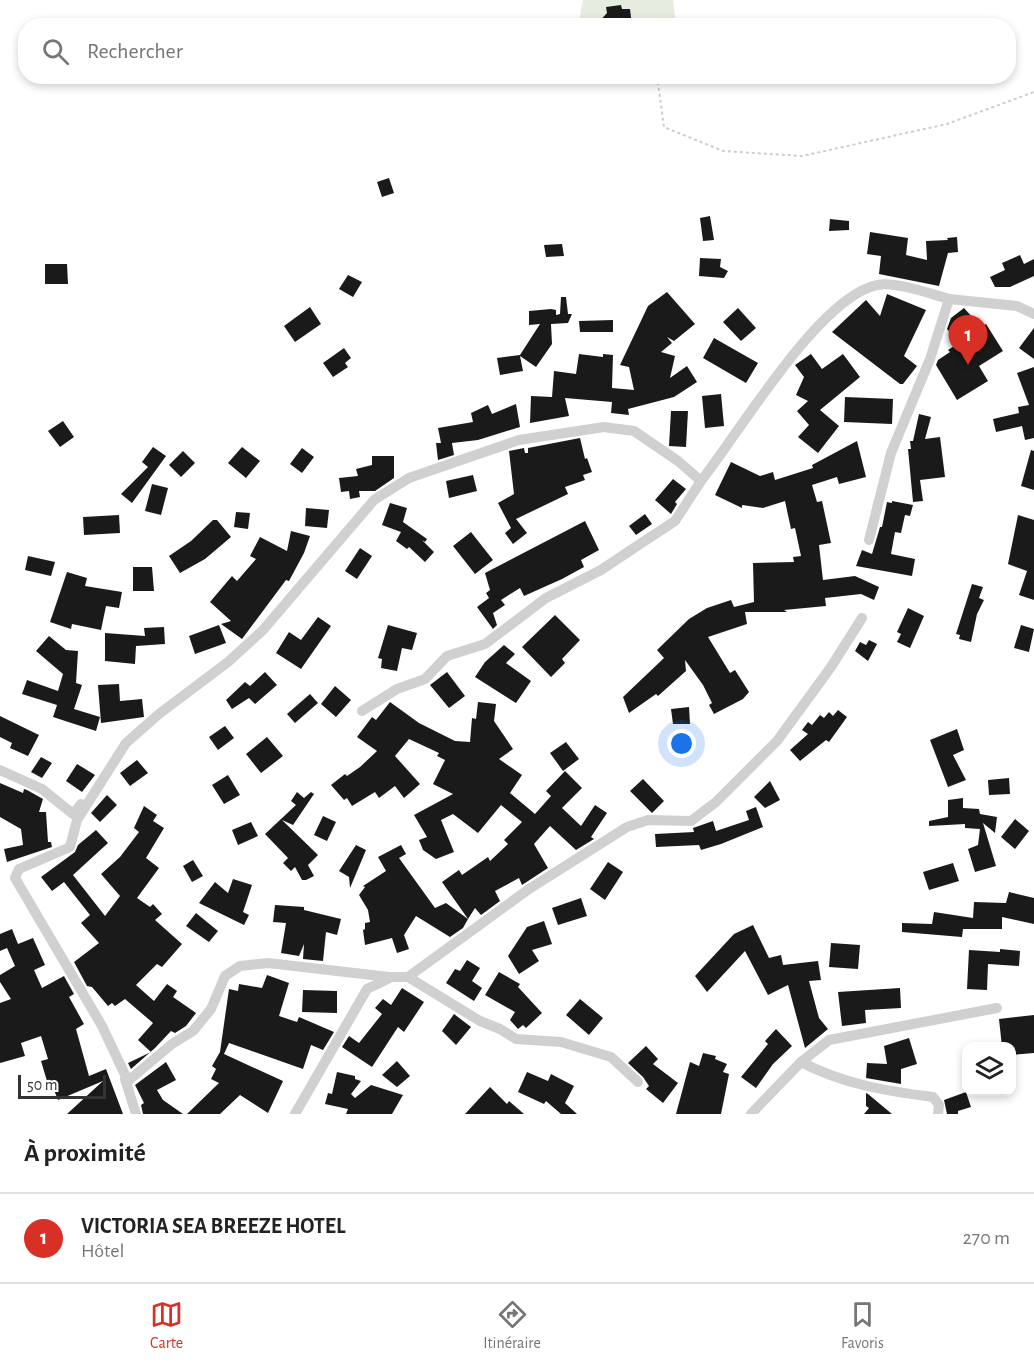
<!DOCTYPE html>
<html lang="fr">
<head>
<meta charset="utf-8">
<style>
	:root { --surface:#fff; --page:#f6f6f6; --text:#222; --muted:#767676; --line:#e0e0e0; --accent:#d93025 }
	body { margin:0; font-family:"Alegreya Sans",sans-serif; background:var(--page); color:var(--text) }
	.controls { position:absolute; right:18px; bottom:18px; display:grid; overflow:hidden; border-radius:12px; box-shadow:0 3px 9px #0003 }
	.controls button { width:54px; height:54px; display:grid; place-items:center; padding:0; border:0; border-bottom:2px solid var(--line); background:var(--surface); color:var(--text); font:30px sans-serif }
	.scale { position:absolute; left:18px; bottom:15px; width:88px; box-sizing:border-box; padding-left:6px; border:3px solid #333; border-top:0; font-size:16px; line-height:21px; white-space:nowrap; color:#333; -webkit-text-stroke:4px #fff; paint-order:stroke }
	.you { position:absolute; left:682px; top:744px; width:21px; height:21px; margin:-15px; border:4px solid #fff; border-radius:50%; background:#1a73e8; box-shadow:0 0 0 9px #1a73e833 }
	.badge { display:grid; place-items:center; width:39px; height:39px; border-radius:50%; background:var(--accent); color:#fff; font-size:20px; font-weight:700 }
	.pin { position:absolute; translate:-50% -50px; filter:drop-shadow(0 2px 3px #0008) }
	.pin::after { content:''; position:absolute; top:32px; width:21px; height:18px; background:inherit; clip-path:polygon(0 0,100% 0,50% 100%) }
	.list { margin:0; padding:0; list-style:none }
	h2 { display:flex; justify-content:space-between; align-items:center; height:78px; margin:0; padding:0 24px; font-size:26px }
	h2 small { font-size:20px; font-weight:400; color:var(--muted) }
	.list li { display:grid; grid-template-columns:39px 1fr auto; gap:18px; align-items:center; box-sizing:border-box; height:90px; padding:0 24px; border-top:2px solid var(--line) }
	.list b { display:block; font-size:22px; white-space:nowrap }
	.list p { margin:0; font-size:20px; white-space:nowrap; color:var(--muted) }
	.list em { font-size:20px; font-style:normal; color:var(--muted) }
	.icon { flex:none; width:33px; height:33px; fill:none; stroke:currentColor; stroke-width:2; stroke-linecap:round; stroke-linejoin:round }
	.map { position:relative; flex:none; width:1034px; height:1114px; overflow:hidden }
	.search { position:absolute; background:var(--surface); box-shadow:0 3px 9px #0003; left:18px; right:18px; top:18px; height:66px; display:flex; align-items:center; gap:15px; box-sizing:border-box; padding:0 21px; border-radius:24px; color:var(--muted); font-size:22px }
	.sheet { height:168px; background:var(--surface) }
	nav { display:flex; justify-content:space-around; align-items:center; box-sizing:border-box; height:84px; border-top:2px solid var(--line); background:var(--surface); font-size:16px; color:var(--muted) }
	nav a { display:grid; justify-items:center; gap:3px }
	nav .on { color:var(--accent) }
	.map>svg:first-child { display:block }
</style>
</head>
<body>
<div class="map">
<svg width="1034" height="1114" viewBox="0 0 1034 1114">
	<rect width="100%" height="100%" fill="#fff"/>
	<!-- green -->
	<polygon fill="#e6ecdf" points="583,0 673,0 676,25 578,26"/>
	<!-- building -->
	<g fill="#1a1a1a">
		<polygon points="621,5 622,9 630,9 632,26 596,25 607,13 606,7"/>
		<polygon points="389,178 394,193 382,197 377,182"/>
		<polygon points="710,216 714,240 703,241 700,218"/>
		<polygon points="830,219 849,221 849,230 829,231"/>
		<polygon points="870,232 908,238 906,255 927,260 926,241 948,240 947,238 957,237 958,252 948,253 939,286 879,274 881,256 867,254"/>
		<polygon points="562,244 564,256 546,257 544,245"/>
		<polygon points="1020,255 1024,264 1034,259 1034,276 1010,287 995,287 990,277 1005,270 1002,263"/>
		<polygon points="700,258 721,259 720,267 728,271 724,278 699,276"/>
		<polygon points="45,264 67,264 68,284 45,284"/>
		<polygon points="348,275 362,282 353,297 339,289"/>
		<polygon points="667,292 695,324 674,341 667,337 672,343 661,352 675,356 670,378 687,366 697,382 674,397 628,409 629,415 611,413 612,402 565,398 569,416 530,423 531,396 552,397 554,371 576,374 579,354 603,357 603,354 613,355 612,388 634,390 629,367 620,365 648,306"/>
		<polygon points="887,294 926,310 904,356 917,366 903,384 900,384 832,332 866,300 880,316"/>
		<polygon points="561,297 566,297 568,314 572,314 568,323 551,324 552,344 536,367 520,356 523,371 500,375 497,358 520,355 540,324 529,325 529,311 551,309 556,310 556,315 560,314"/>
		<polygon points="310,307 321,324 295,342 284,326"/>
		<polygon points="738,308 756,328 741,341 723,322"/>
		<polygon points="964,308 981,327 986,324 1003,351 979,366 988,381 957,400 936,365 938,360 950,352 948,350 959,343 947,329 951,318"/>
		<polygon points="613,320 613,332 580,332 579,321"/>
		<polygon points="1034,328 1034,359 1019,348"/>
		<polygon points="714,338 758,363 746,383 703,358"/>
		<polygon points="344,348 351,358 345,363 348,367 333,377 323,363"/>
		<polygon points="811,354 822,369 843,354 860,377 820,410 839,426 818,453 798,437 809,425 797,411 808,401 796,395 804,377 795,365"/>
		<polygon points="1034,367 1034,438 1025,440 1022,426 996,432 993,419 1019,413 1018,407 1029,405 1017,373"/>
		<polygon points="721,394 724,426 705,428 702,396"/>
		<polygon points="845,397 893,399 892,424 844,422"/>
		<polygon points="516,404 520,427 478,440 452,443 454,455 438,460 436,443 441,443 438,428 473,422 471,413 488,405 492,414"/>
		<polygon points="671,411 688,411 686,447 669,446"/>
		<polygon points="919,414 931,417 925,439 940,437 945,477 920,480 923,501 913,502 908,449 911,449 910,441 913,441"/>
		<polygon points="63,421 74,437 60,447 48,431"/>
		<polygon points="580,438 585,459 587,458 592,472 583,475 585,480 565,487 568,494 516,519 527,533 513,544 505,533 511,528 498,503 514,494 509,451 524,448 525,453 528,453 528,448"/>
		<polygon points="857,441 866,477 839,484 837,477 812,485 817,502 822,501 831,543 819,545 823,580 855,576 879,587 874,600 861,594 825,598 826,606 784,610 787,612 745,612 747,624 708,637 730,673 735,670 749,692 743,699 714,714 709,705 712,703 703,685 685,660 686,671 658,696 656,694 629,713 623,697 664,658 657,650 689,619 707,608 731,600 734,607 754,602 753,563 794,562 793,557 801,556 795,528 791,529 785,501 763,508 742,505 742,508 715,495 731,462 760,476 773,472 775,480 813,468 812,465"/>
		<polygon points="153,447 166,456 132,503 121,494 148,467 142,462"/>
		<polygon points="242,447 260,461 246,478 228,463"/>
		<polygon points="302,448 314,457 302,473 290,464"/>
		<polygon points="1031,450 1034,451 1034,490 1021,486"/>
		<polygon points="183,451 195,463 181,477 169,465"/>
		<polygon points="372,456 394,456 394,478 375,491 359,491 360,497 350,499 349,491 341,492 339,478 358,476 356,469 372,465"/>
		<polygon points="473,475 477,491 449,498 446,481"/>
		<polygon points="673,479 686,489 675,502 677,504 671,514 655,500"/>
		<polygon points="152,484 168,488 161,515 145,511"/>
		<polygon points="892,501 913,505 910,516 905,515 901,533 895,532 891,554 915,559 912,576 856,566 862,550 872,554 880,527 882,527 887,502 892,503"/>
		<polygon points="390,503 407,508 403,522 427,539 425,542 422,540 434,552 425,562 409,547 407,549 396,541 401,532 382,525"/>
		<polygon points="306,508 329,510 327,528 305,526"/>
		<polygon points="236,512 250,513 248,529 234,527"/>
		<polygon points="645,514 652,524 636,535 629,526"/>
		<polygon points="119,515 120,533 84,535 83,517"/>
		<polygon points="1018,515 1034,520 1034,600 1019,595 1027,571 1008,564"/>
		<polygon points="213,520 217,520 231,537 205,559 180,573 169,556 191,541"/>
		<polygon points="585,521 599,550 581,560 584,567 562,579 524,596 520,588 501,600 505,605 493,613 497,625 493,629 477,607 489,598 486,593 490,590 485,573"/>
		<polygon points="291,531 310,536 304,553 289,581 286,580 242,639 221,624 231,621 210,602 232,576 237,581 256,559 250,556 260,537 287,551"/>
		<polygon points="471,532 493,560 475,574 453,546"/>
		<polygon points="360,548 372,556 357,579 345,571"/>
		<polygon points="28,556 55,562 51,576 25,570"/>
		<polygon points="133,567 152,567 154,591 133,591"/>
		<polygon points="67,572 87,578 85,586 122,592 119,608 106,606 101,630 72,624 71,629 50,622"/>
		<polygon points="972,584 983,587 979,598 984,600 977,614 971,642 959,639 960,635 956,634"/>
		<polygon points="908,608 924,616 910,648 897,642 901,634 897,632"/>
		<polygon points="555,615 580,640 562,659 565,663 551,677 522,647"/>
		<polygon points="318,617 331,626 301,669 276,653 289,632 301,640"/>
		<polygon points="219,625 226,643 195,654 189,636"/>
		<polygon points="388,625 417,633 412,650 402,648 397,671 381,668 382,659 378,658"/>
		<polygon points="1021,625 1034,629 1029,652 1014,648"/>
		<polygon points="164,627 165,644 136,646 135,664 105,661 105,633 145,636 144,628"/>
		<polygon points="49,636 66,650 78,651 76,683 82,685 74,709 100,717 96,731 53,717 57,705 22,694 27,680 58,691 63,674 36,651"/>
		<polygon points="869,640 877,644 868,661 855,651 860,642 866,645"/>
		<polygon points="504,645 515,654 506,663 531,681 516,703 475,677 485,662"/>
		<polygon points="265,672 277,685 255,704 249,698 232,709 226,700 245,682 250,686"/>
		<polygon points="447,672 465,696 449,708 430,685"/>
		<polygon points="119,684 120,701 142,699 144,717 101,723 98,685"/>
		<polygon points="335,686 351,700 336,717 321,704"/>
		<polygon points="310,694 318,703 295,723 287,714"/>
		<polygon points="390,702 419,723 455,741 470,742 472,718 476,719 478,702 496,704 494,721 513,749 499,759 522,775 510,793 535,814 551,796 546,791 565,771 582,788 562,808 581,826 595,805 607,813 591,837 594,839 576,850 550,826 534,844 548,868 522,885 519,878 495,891 500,901 481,915 475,908 468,919 442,882 459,870 462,875 488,857 490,861 508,844 504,840 522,822 501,805 478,833 453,814 441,820 454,852 436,859 423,850 419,840 427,837 414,815 453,794 433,784 445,760 437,756 439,753 409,739 395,756 420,784 404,798 395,786 379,798 375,792 352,806 347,798 344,800 331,785 345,774 347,776 360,767 377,751 357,737 372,717 376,720"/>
		<polygon points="689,707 690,724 673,724 671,709"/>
		<polygon points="838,710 847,717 829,742 826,740 800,761 790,750 808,734 802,730 808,722 812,725 820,715 824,718 829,712 833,716"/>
		<polygon points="0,716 39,735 28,756 10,748 12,743 0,737"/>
		<polygon points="225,726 234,738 218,750 209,737"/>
		<polygon points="957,729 964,750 953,755 966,780 948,787 930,740"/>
		<polygon points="267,737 283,756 261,773 246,754"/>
		<polygon points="566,742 579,759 563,771 550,753"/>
		<polygon points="41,757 52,763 42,778 31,772"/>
		<polygon points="137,760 148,773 130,786 120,773"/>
		<polygon points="77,764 95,775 82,792 66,781"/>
		<polygon points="228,775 240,795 224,804 212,785"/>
		<polygon points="1009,778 1010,794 989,795 988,780"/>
		<polygon points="643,779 664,801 652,813 630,791"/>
		<polygon points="770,781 780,800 765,808 754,797"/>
		<polygon points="0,783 23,793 24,789 27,790 43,799 39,812 46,812 48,842 51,842 52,847 7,862 4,849 23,845 21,829 0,817"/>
		<polygon points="297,792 304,798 311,792 314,794 293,825 282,820 318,855 308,865 314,876 306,880 302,880 295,867 291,871 283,863 288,858 265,834 296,805 291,801"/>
		<polygon points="107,795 117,805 100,822 91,813"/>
		<polygon points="963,798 963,808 979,809 980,814 997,817 995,833 983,823 996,866 975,872 968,849 978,845 980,829 965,828 965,824 929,826 929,821 948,817 948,800"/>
		<polygon points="144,806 157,815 153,821 164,828 146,858 159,868 137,898 150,907 153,904 162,914 155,920 182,944 162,967 157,964 136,985 154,1001 167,984 177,991 173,997 196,1013 186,1026 175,1033 171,1031 155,1048 131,1069 128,1063 151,1052 138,1040 153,1023 125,999 115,1006 112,1003 108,1006 92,987 87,986 74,962 99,943 81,923 90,915 64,882 52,891 41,877 75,852 78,845 96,830 108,843 73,875 105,916 120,896 101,874 120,857 139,832 134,828"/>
		<polygon points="756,807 763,827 721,844 701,850 699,845 656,847 655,834 694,832 693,828 713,821 716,831 749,820 746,811"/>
		<polygon points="323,816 336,822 327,841 314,835"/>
		<polygon points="1015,819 1029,831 1015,849 1001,837"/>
		<polygon points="251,822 258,836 238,845 232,830"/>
		<polygon points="356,845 366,850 350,888 349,877 339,871"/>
		<polygon points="401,845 406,854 399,858 435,908 446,903 468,919 463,928 450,937 416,916 404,935 409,949 397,953 392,938 365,945 363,930 365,929 365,923 370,922 368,910 359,895 365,887 363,886 386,871 378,857"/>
		<polygon points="193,860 203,876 192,882 183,866"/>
		<polygon points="608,862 623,872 605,900 590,889"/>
		<polygon points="953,863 959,881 929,890 923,872"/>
		<polygon points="233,879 252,885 243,912 249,915 244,925 199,903 215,882 228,893"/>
		<polygon points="1009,892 1034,898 1034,924 1002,917 1002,929 963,929 962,937 902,932 902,923 932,924 934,912 973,918 974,902 1006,903"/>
		<polygon points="581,898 587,916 558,925 552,908"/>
		<polygon points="275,905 304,907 304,910 341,919 337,935 326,932 323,961 303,959 304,944 299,956 281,953 286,923 273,922"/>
		<polygon points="196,913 218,931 209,942 186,926"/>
		<polygon points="544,921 552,944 532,950 539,961 519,974 508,956 527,927"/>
		<polygon points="753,925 769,958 781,955 783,965 818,961 821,980 809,981 819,1018 828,1029 805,1048 788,985 768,995 745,951 707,992 695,976 734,934"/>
		<polygon points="12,929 18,944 33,938 45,965 34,970 42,988 64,976 74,994 69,997 84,1024 76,1029 89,1076 106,1069 123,1114 67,1114 103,1081 58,1100 50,1080 47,1081 41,1061 48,1059 41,1036 21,1043 25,1056 0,1063 0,1003 11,999 0,982 0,975 15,966 7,948 0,951 0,934"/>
		<polygon points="831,943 860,945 858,969 829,967"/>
		<polygon points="1000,949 1020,951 1019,966 988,964 987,990 967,989 969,950 1000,952"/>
		<polygon points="467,960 480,968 472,981 482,988 474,1001 446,983 455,969 460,971"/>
		<polygon points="499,972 520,984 518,987 542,1013 526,1028 523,1025 518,1029 510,1020 515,1012 485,995"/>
		<polygon points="267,975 289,983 279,1016 297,1022 299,1017 334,1032 323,1050 311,1045 303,1069 229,1043 224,1054 283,1081 268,1113 240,1095 220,1114 187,1114 219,1083 211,1079 216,1069 212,1066 220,1052 229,989 238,991 239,984 262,988"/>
		<polygon points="402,988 424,1002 404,1032 398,1027 372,1067 342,1047 349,1036 359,1043 382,1014 375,1008 383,999 391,1005"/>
		<polygon points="900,988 901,1008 865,1010 866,1023 842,1026 838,992"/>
		<polygon points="303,990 337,991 337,1013 302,1012"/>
		<polygon points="580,999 603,1018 589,1035 566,1015"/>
		<polygon points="454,1014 471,1027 456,1045 442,1031"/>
		<polygon points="1034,1015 1034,1053 1011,1055 1011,1047 1002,1047 999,1019"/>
		<polygon points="776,1029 792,1046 773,1064 756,1088 741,1077 768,1044 765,1041"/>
		<polygon points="909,1038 917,1064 901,1069 901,1084 866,1078 867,1063 887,1064 884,1046"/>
		<polygon points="646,1046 658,1059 653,1064 678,1083 663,1103 646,1089 649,1086 643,1077 628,1063"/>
		<polygon points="703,1053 716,1056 715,1059 727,1064 723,1072 729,1074 721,1114 676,1114 690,1062 699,1066"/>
		<polygon points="397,1061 410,1076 397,1087 382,1075"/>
		<polygon points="166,1062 176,1080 157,1090 163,1100 183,1114 143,1114 141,1105 144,1103 135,1085"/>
		<polygon points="337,1072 355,1076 355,1079 361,1081 351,1094 355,1098 371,1085 403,1095 392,1114 346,1114 348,1109 325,1104 328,1093 332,1094"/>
		<polygon points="527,1072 548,1081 551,1074 574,1086 565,1103 577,1114 561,1114 546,1101 544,1104 518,1092"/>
		<polygon points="490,1087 507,1104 509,1101 524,1114 465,1114"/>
		<polygon points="966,1092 971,1107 958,1111 958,1114 947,1114 944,1100"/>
		<polygon points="866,1093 868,1094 892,1114 864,1114 869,1108 866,1106"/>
	</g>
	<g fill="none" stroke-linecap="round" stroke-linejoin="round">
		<!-- path -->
		<polyline stroke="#cdcdcd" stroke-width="2" stroke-dasharray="3 3" stroke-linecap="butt" points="657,76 664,127 723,151 802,156 947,124 1034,92"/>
		<!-- minor -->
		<g stroke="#d0d0d0" stroke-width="10">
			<polyline points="869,540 891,453 930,359 949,299 1017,306 1034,314"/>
			<polyline points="362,711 397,689 425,679 447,656 485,644 546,598 601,570 640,544 675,521 701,481"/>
			<polyline points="0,770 42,789 73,814 81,804"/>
			<polyline points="408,977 529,889 627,827 648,820 691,821 716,802 777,741 831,667 862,618"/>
			<path d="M801,1062C843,1084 886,1091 933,1097L939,1105L938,1114"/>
			<polyline points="128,1081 172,1044 193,1031 211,1009 225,976 240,966 268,963 389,977"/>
			<path d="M136,1114L125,1079L128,1081L102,1026L15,878L19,869L70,847L77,820L126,743L159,714L228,662L263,630L374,500L409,478L519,440L604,427L634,431L678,461L701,481C739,433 819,297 877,285C895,281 931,294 949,299"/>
			<polyline points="295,1114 367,989 392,977 408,977 480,1021 500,1029 516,1039 561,1042 611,1057 638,1082"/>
			<polyline points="751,1114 801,1062 829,1040 997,1008"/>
		</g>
	</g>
</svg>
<div class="controls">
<button><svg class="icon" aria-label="layers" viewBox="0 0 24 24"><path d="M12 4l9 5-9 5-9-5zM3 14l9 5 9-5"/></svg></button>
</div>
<div class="scale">50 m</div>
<div class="you"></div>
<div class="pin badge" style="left:968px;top:365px">1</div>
<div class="search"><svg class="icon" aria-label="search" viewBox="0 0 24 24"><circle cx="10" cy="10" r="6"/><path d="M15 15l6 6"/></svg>Rechercher</div>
</div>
<section class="sheet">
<h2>À proximité<small></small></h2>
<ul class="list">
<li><span class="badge">1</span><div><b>VICTORIA SEA BREEZE HOTEL</b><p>Hôtel</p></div><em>270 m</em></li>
</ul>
</section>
<nav>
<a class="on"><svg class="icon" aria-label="map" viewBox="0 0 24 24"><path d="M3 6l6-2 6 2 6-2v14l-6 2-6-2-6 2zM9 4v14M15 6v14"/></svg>Carte</a>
<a><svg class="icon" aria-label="directions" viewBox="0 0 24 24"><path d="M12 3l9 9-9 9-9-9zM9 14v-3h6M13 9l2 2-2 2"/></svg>Itinéraire</a>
<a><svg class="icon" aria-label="saved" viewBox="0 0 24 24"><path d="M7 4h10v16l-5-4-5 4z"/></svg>Favoris</a>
</nav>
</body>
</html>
